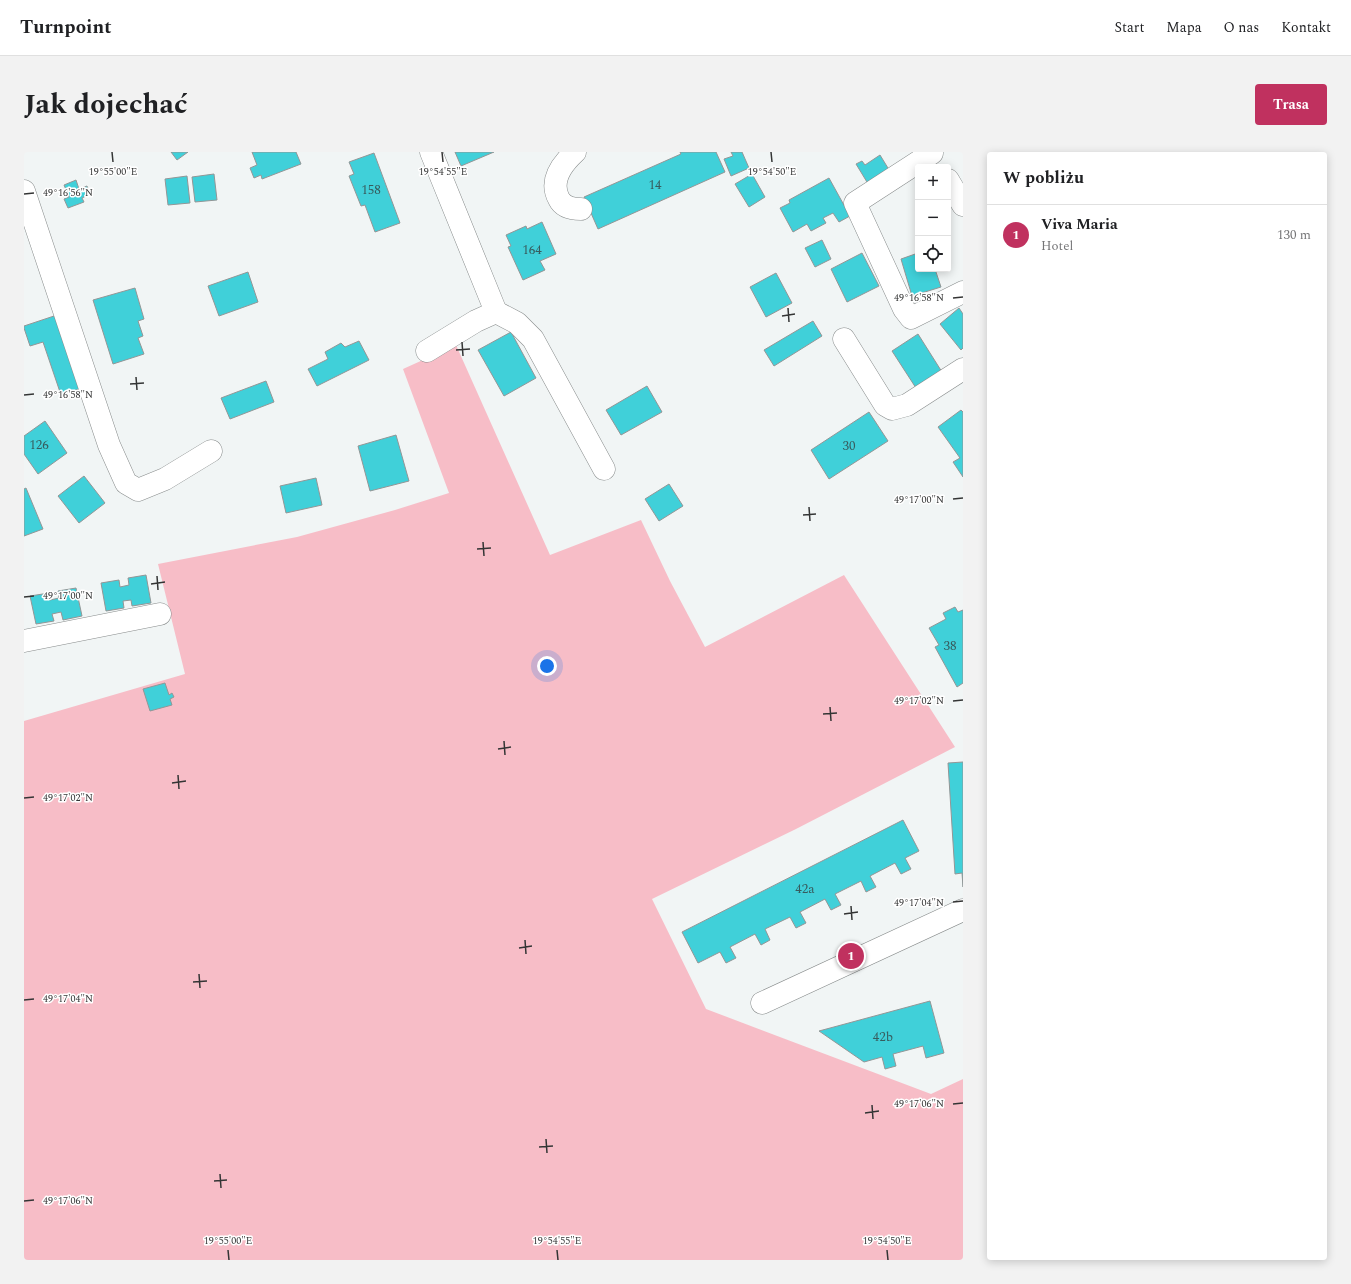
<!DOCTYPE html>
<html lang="pl">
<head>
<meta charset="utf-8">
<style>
	:root { --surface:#fff; --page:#f2f2f2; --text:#202124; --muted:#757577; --line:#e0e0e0; --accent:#c0315f }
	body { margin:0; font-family:Spectral,serif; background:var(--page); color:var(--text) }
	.controls { position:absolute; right:12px; top:12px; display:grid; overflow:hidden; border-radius:4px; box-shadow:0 2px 10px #0003 }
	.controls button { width:36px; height:36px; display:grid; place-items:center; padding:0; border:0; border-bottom:1px solid var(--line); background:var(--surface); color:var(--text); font:20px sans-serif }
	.you { position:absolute; left:523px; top:514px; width:14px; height:14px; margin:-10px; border:3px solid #fff; border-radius:50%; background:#1a73e8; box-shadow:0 0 0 6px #1a73e833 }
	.badge { display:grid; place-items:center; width:26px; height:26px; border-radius:50%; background:var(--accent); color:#fff; font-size:13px; font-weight:700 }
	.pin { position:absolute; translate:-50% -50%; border:2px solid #fff; box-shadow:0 1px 4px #0006 }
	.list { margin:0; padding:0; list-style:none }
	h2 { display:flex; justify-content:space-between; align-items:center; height:52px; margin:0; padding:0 16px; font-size:17px }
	h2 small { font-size:13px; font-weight:400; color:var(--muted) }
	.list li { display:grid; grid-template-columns:26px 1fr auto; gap:12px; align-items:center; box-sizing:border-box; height:60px; padding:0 16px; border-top:1px solid var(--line) }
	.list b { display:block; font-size:15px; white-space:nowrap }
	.list p { margin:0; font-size:13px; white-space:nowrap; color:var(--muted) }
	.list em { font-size:13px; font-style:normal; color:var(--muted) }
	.icon { flex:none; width:22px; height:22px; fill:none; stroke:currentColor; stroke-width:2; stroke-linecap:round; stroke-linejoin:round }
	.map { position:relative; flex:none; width:939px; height:1108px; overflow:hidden; border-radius:4px }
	header { display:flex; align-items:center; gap:24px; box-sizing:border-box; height:56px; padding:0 20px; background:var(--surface); border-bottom:1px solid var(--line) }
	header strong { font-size:19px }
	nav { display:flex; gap:22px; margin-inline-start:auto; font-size:14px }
	.intro { display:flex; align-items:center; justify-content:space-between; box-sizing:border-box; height:96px; padding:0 24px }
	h1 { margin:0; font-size:28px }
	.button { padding:10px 18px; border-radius:4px; background:var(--accent); color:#fff; font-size:14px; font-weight:700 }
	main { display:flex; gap:24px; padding:0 24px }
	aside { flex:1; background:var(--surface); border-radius:4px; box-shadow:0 2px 10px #0003 }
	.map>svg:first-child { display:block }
</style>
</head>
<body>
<header>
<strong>Turnpoint</strong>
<nav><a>Start</a><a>Mapa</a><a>O nas</a><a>Kontakt</a></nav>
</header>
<div class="intro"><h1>Jak dojechać</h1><a class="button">Trasa</a></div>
<main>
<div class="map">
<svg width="939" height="1108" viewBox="0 0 939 1108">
	<rect width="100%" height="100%" fill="#f1f5f5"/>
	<!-- green -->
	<polygon fill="#f7bdc7" points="432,193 526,403 617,368 646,429 681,495 820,423 931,595 772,677 628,747 682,857 907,942 939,927 939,1108 0,1108 0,569 161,522 134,412 273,385 371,358 425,341 379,217"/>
	<!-- building -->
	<g fill="#40d0d9" stroke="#939696">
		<polygon points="147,0 164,0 153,8"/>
		<polygon points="228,0 272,0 277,12 238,27 237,23 230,26 226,16 233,13"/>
		<polygon points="431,0 470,0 437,14"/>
		<polygon points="656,0 692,0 701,20 574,77 560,45 657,2"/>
		<polygon points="707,0 718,0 725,16 707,24 700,7 709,4"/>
		<polygon points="350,1 376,71 351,80 341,53 337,54 325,24 330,22 325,10"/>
		<polygon points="856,3 867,21 846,35 832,12 838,9 841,13"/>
		<polygon points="190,22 193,48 171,50 168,25"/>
		<polygon points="728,22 741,45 725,55 711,32"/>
		<polygon points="163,24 166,51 144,53 141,27"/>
		<polygon points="805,26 826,64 815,70 809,61 799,66 802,71 787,79 783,72 769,80 756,56 766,51 765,48"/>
		<polygon points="52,28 55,37 63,34 66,42 58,46 60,50 44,56 40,47 45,45 40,33"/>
		<polygon points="518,70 532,102 516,109 521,118 499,128 484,95 487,94 482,83 502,74 503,77"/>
		<polygon points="798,88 807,107 791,115 781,96"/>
		<polygon points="838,101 855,134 823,150 807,117"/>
		<polygon points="894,101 894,117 911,117 917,135 888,144 877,107"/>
		<polygon points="224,120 234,150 195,164 184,134"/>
		<polygon points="752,121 768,151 742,165 726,135"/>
		<polygon points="111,136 120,167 114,169 119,184 114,186 120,202 89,212 69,148"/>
		<polygon points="935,156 939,162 939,196 937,198 916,172"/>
		<polygon points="33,163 58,236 37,243 19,190 6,194 0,176 0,174"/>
		<polygon points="789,169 798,184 750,214 740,198"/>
		<polygon points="487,180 512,226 480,244 454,198"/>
		<polygon points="894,182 918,220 892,236 868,199"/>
		<polygon points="335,189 345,208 293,234 284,217 304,207 301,200 317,191 321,195"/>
		<polygon points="242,229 250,250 206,267 197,246"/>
		<polygon points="623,234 638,260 597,283 582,258"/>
		<polygon points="937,258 939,260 939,325 929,310 936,306 914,275"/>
		<polygon points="845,260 864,289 805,327 787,298"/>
		<polygon points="21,269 43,301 14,322 0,302 0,284"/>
		<polygon points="372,283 385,329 346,339 334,294"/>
		<polygon points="60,324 81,351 55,371 34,344"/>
		<polygon points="292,326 298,353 262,361 256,334"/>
		<polygon points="645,332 659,354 635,369 621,347"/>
		<polygon points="2,336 19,377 0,384 0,337"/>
		<polygon points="122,423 127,451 108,454 107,448 99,449 100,456 82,459 77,431 95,428 96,435 105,433 104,426"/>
		<polygon points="52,436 58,464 39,468 37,460 28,462 30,469 12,472 6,444 25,441 26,448 35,446 34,439"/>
		<polygon points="931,455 934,460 939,458 939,531 933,535 911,495 915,493 905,476 922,467 919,461"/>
		<polygon points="141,531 145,543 148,541 150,545 146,547 148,553 126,559 119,537"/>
		<polygon points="939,610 939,735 938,721 931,722 924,611"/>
		<polygon points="879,668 895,699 881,706 887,717 877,722 871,711 846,724 852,735 842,740 837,729 811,742 817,753 807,758 801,747 776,760 782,771 772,776 766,765 741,777 746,788 737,793 731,782 706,795 712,806 702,811 696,800 674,811 658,780"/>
		<polygon points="906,849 920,901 902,906 899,894 869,902 872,914 861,917 858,905 840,910 795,879"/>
	</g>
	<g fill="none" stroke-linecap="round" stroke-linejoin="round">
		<!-- minor casing -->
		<g stroke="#888c8c" stroke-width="23">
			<g id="minor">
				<polyline points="407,0 472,160"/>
				<path d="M551,0C538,12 525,29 535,47C539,55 548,57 557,57"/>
				<polyline points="908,1 831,51 880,157 887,166 939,140"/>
				<polyline points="924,28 939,53"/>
				<polyline points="0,39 85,293 102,331 114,338 141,327 187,299"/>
				<polyline points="820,187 861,253 868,257 883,253 939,217"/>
				<polyline points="403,199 452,169 472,160 493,171 509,187 580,317"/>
				<polyline points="0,489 136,462"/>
				<polyline points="738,851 939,758"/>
			</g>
		</g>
		<!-- minor -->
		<use href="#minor" stroke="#fff" stroke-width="22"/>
	</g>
	<!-- ticks -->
	<path fill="none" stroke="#343535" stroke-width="1.5" d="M88,0L89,10M418,0L419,10M747,0L748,10M0,42L10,41M929,146L939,145M764,156L765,170M758,164L771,162M438,190L439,204M432,198L446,197M112,225L113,238M106,232L120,231M0,243L10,242M929,347L939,346M785,355L786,369M779,363L792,362M459,390L460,404M453,397L467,396M133,424L134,438M127,432L141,430M0,445L10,444M929,549L939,548M806,555L807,569M799,562L813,561M480,589L481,603M474,597L487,595M154,623L155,637M148,631L162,629M0,646L10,645M929,750L939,749M827,754L828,768M820,762L834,760M501,788L502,802M495,796L508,794M175,822L176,836M169,830L183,829M0,848L10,847M929,952L939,951M848,953L849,967M841,961L855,959M522,987L523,1001M515,995L529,994M196,1022L197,1036M190,1029L203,1028M0,1049L10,1048M204,1098L205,1108M533,1098L534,1108M863,1098L864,1108"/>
	<g text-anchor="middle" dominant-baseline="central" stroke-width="3" stroke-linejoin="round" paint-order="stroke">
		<!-- number labels -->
		<g font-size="13" fill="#375c5e">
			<text x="631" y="33">14</text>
			<text x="347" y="38">158</text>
			<text x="508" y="98">164</text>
			<text x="15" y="293">126</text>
			<text x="825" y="294">30</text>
			<text x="926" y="494">38</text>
			<text x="781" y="737">42a</text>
			<text x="859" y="885">42b</text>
		</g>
	</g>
	<g font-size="10" text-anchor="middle" fill="#343535" stroke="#fff" stroke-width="3" stroke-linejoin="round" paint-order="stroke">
		<text x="89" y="23">19°55'00"E</text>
		<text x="419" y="23">19°54'55"E</text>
		<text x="748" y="23">19°54'50"E</text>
		<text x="44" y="44">49°16'56"N</text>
		<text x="895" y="149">49°16'58"N</text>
		<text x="44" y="246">49°16'58"N</text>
		<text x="895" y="351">49°17'00"N</text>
		<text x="44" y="447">49°17'00"N</text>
		<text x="895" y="552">49°17'02"N</text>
		<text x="44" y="649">49°17'02"N</text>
		<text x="895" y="754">49°17'04"N</text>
		<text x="44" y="850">49°17'04"N</text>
		<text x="895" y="955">49°17'06"N</text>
		<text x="44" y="1052">49°17'06"N</text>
		<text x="204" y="1092">19°55'00"E</text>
		<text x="533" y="1092">19°54'55"E</text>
		<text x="863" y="1092">19°54'50"E</text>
	</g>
</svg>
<div class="controls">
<button>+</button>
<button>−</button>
<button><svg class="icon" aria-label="locate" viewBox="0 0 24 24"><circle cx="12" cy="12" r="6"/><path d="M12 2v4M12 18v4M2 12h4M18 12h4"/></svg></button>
</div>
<div class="you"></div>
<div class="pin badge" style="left:827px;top:804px">1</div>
</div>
<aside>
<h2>W pobliżu<small></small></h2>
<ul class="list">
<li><span class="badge">1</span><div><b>Viva Maria</b><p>Hotel</p></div><em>130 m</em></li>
</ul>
</aside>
</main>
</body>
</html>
